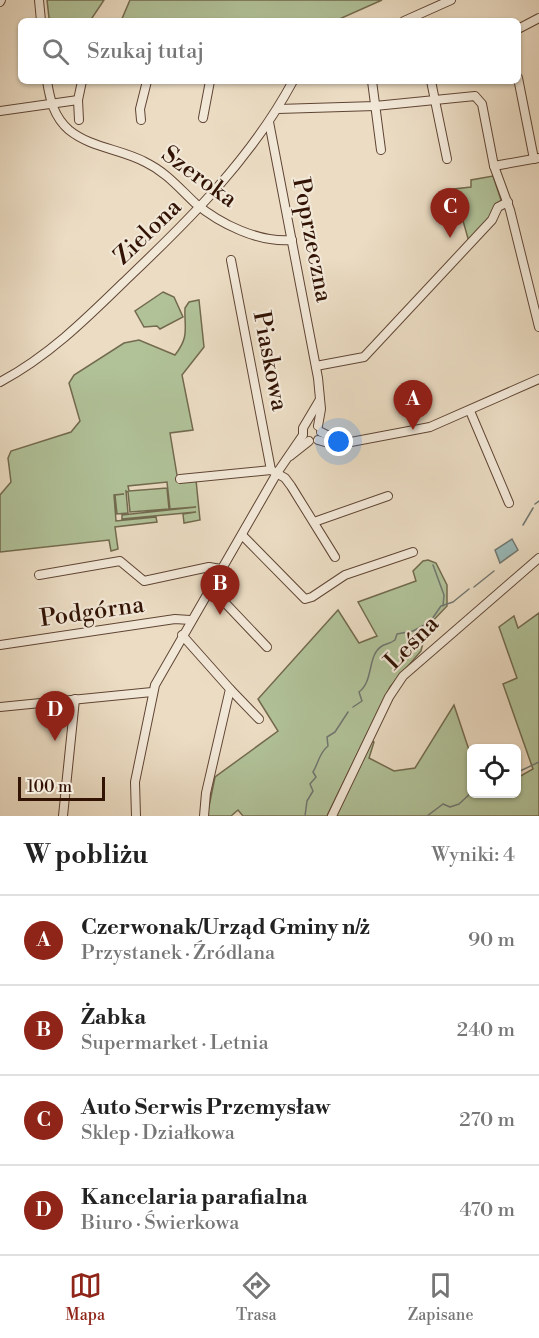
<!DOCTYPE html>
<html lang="pl">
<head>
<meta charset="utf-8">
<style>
	:root { --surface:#fff; --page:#f2f2f2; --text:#222; --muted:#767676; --line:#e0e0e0; --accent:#8f2418 }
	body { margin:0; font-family:"Libre Bodoni",serif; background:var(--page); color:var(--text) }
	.controls { position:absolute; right:18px; bottom:18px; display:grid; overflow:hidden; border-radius:9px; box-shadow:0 2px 4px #0004 }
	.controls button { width:54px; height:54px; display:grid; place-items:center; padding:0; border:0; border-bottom:2px solid var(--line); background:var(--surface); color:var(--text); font:30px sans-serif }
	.scale { position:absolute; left:18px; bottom:15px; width:87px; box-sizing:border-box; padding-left:6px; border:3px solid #321304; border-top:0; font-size:16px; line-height:21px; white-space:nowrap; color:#321304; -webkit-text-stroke:4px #f2e8d8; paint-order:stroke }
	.you { position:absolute; left:339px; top:442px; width:21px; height:21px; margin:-15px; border:4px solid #fff; border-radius:50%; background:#1a73e8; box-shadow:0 0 0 9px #1a73e833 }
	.badge { display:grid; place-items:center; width:39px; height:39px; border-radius:50%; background:var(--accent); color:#fff; font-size:20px; font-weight:700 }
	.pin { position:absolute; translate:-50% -50px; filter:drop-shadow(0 2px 3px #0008) }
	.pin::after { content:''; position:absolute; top:32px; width:21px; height:18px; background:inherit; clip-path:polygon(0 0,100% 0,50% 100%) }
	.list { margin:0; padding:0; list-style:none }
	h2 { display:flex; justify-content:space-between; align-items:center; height:78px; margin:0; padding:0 24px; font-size:26px }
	h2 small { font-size:20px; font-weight:400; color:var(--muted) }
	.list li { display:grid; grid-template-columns:39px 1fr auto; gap:18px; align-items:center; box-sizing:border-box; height:90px; padding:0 24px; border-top:2px solid var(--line) }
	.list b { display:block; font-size:22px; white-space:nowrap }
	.list p { margin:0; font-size:20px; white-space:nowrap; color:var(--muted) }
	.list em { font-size:20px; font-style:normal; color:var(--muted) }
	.icon { flex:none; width:33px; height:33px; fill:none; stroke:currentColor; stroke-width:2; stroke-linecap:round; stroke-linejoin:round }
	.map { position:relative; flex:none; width:539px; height:816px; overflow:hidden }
	.search { position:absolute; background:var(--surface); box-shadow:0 2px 4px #0004; left:18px; right:18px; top:18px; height:66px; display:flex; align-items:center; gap:15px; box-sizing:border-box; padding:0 21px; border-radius:9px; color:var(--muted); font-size:22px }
	.sheet { height:438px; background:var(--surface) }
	nav { display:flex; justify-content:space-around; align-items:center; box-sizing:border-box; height:84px; border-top:2px solid var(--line); background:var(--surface); font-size:16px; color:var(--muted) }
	nav a { display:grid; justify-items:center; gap:3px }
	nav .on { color:var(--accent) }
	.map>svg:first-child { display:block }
</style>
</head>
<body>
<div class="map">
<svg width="539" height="816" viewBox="0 0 539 816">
	<rect width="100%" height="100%" fill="#ebdcc3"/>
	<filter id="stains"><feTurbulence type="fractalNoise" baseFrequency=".00333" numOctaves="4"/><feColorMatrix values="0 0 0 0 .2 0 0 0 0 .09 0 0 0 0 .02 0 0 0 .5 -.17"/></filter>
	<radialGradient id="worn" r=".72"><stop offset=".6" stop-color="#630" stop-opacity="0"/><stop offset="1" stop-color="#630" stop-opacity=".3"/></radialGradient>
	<!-- green -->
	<g fill="#b1c299" stroke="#726a4e" stroke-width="1.5">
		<polygon points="47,0 104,0 90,21 57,21 49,18"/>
		<polygon points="130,0 382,0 335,21 121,21"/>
		<polygon points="493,176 501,200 490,219 469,242 454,189 471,187 471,180"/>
		<polygon points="163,292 174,297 183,317 160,329 157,326 144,327 135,311"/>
		<path d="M199,300L204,347L182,375L193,430L170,433L178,481L196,480L200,520L184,523L183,514L196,512L122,519V515L196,507L170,509L167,482L128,486L129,491L167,488L169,509L130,512L128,492L126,491L128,513L117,514L115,495L124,494L114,495L116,521L156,517L157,522L115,527L118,549L111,551L109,540L0,552V495L11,482L8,458L11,451L71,432L80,421L69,383L74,375L124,343L139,340L175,355C190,336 184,328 185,308L189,302Z"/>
		<polygon points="428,560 436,563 447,585 447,606 427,627 421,651 390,687 327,816 243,816 238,810 231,816 207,816 215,777 278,731 258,699 338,610 359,643 377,636 358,602 416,581 413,571 423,561"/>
		<polygon points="539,613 539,816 335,816 371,740 374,742 369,758 394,771 415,768 454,705 471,756 472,794 516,794 517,778 533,769 503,684 517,678 499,627 514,616 518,628"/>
	</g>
	<!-- water -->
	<polygon fill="#99bab9" stroke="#707771" stroke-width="1.5" points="512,539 518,550 500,563 495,550"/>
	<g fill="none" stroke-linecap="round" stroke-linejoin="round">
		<!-- stream -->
		<g stroke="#707771" stroke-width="1.5">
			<polyline points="535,504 539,501"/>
			<polyline points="523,525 533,508"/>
			<polyline points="433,565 444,595 443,606"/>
			<polyline points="474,587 494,571"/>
			<polyline points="432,619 441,606 453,602 469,589"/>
			<path d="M353,707L362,701L359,692C374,681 367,655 382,646C386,644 391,643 395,640L397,634L413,631L428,623"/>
			<polyline points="516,773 539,762"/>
			<path d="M305,816L307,801L313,791L310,784L316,777L313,772C319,762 319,753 328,746L327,737L335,732L348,712"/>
			<polyline points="427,816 443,804 450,807 459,804 472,792"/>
		</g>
		<!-- minor casing -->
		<g stroke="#604534" stroke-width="10">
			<g id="minor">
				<polyline points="39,0 41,21"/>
				<polyline points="0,2 1,0"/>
				<polyline points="404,21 451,0"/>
				<polyline points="518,29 539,18"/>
				<polyline points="518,78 534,159"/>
				<path d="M47,81C50,100 54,117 69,130C91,148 121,149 145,162C166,172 179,188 195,203C220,224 259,243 292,240"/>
				<polyline points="372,81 381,150"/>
				<polyline points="431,81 447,159"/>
				<polyline points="278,109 375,106 475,96 482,104 494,166"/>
				<polyline points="0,111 78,100"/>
				<polyline points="203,118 210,81"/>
				<polyline points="79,120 78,100 82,81"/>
				<polyline points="141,120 140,109 147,81"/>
				<polyline points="269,122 318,378 321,409 318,426"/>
				<polyline points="539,158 494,166 510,210 539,327"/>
				<polyline points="231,260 271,470 285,478 291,486 335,557"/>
				<polyline points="316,366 364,357 492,220 498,207 508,202"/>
				<path d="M0,382C49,356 87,318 127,279C190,219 251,159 293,81"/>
				<polyline points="470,411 509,503"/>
				<polyline points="321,432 343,443"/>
				<polyline points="318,440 335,445 430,427 539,379"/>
				<polyline points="290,456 309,441"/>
				<polyline points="180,479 271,470"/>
				<polyline points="314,522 388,496"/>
				<polyline points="242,535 305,599 312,597 345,575 413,552"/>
				<polyline points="39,575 120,561 144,581 209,567 221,569"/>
				<polyline points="210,587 267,647"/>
				<polyline points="182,635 230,689 206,793 204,816"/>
				<polyline points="0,645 175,619 190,620"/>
				<polyline points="230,689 259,719"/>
				<polyline points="0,707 152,692"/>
				<polyline points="63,816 75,699"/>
				<polyline points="136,816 135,782 155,685 277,473 303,435 303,428 319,401"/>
				<polyline points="332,816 389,697 403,676 539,558"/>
			</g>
		</g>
		<!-- minor -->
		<use href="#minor" stroke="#f2e8d8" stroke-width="8"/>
	</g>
	<g text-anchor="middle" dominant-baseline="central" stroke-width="4.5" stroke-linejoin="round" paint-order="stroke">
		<!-- street labels -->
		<g font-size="24" fill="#321304" stroke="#f2e8d8">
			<text transform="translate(199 177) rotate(36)">Szeroka</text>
			<text transform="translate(148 232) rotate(-44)">Zielona</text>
			<text transform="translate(312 240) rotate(79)">Poprzeczna</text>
			<text transform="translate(270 361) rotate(79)">Piaskowa</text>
			<text transform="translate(92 612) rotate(-8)">Podgórna</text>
			<text transform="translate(412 643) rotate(-45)">Leśna</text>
		</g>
	</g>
	<rect width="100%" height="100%" filter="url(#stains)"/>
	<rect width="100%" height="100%" fill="url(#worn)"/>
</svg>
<div class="controls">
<button><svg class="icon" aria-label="locate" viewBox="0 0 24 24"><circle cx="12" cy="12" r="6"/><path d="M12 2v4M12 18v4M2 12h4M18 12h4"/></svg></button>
</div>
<div class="scale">100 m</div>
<div class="you"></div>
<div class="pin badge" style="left:413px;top:430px">A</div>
<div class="pin badge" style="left:220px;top:615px">B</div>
<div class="pin badge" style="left:450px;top:238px">C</div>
<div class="pin badge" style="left:55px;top:741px">D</div>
<div class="search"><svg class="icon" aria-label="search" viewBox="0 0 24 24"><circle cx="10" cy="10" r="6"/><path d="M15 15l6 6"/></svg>Szukaj tutaj</div>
</div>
<section class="sheet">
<h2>W pobliżu<small>Wyniki: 4</small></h2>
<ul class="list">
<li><span class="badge">A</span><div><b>Czerwonak/Urząd Gminy n/ż</b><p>Przystanek · Źródlana</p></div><em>90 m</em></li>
<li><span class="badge">B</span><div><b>Żabka</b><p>Supermarket · Letnia</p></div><em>240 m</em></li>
<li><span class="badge">C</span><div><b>Auto Serwis Przemysław</b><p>Sklep · Działkowa</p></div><em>270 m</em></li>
<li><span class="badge">D</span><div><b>Kancelaria parafialna</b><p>Biuro · Świerkowa</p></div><em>470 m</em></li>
</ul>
</section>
<nav>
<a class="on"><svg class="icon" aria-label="map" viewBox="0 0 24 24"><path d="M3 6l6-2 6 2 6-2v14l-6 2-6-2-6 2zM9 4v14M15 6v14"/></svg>Mapa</a>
<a><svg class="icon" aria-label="directions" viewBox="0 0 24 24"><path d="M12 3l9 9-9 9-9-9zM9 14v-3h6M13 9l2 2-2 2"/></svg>Trasa</a>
<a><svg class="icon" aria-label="saved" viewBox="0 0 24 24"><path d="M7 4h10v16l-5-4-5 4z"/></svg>Zapisane</a>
</nav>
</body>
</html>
